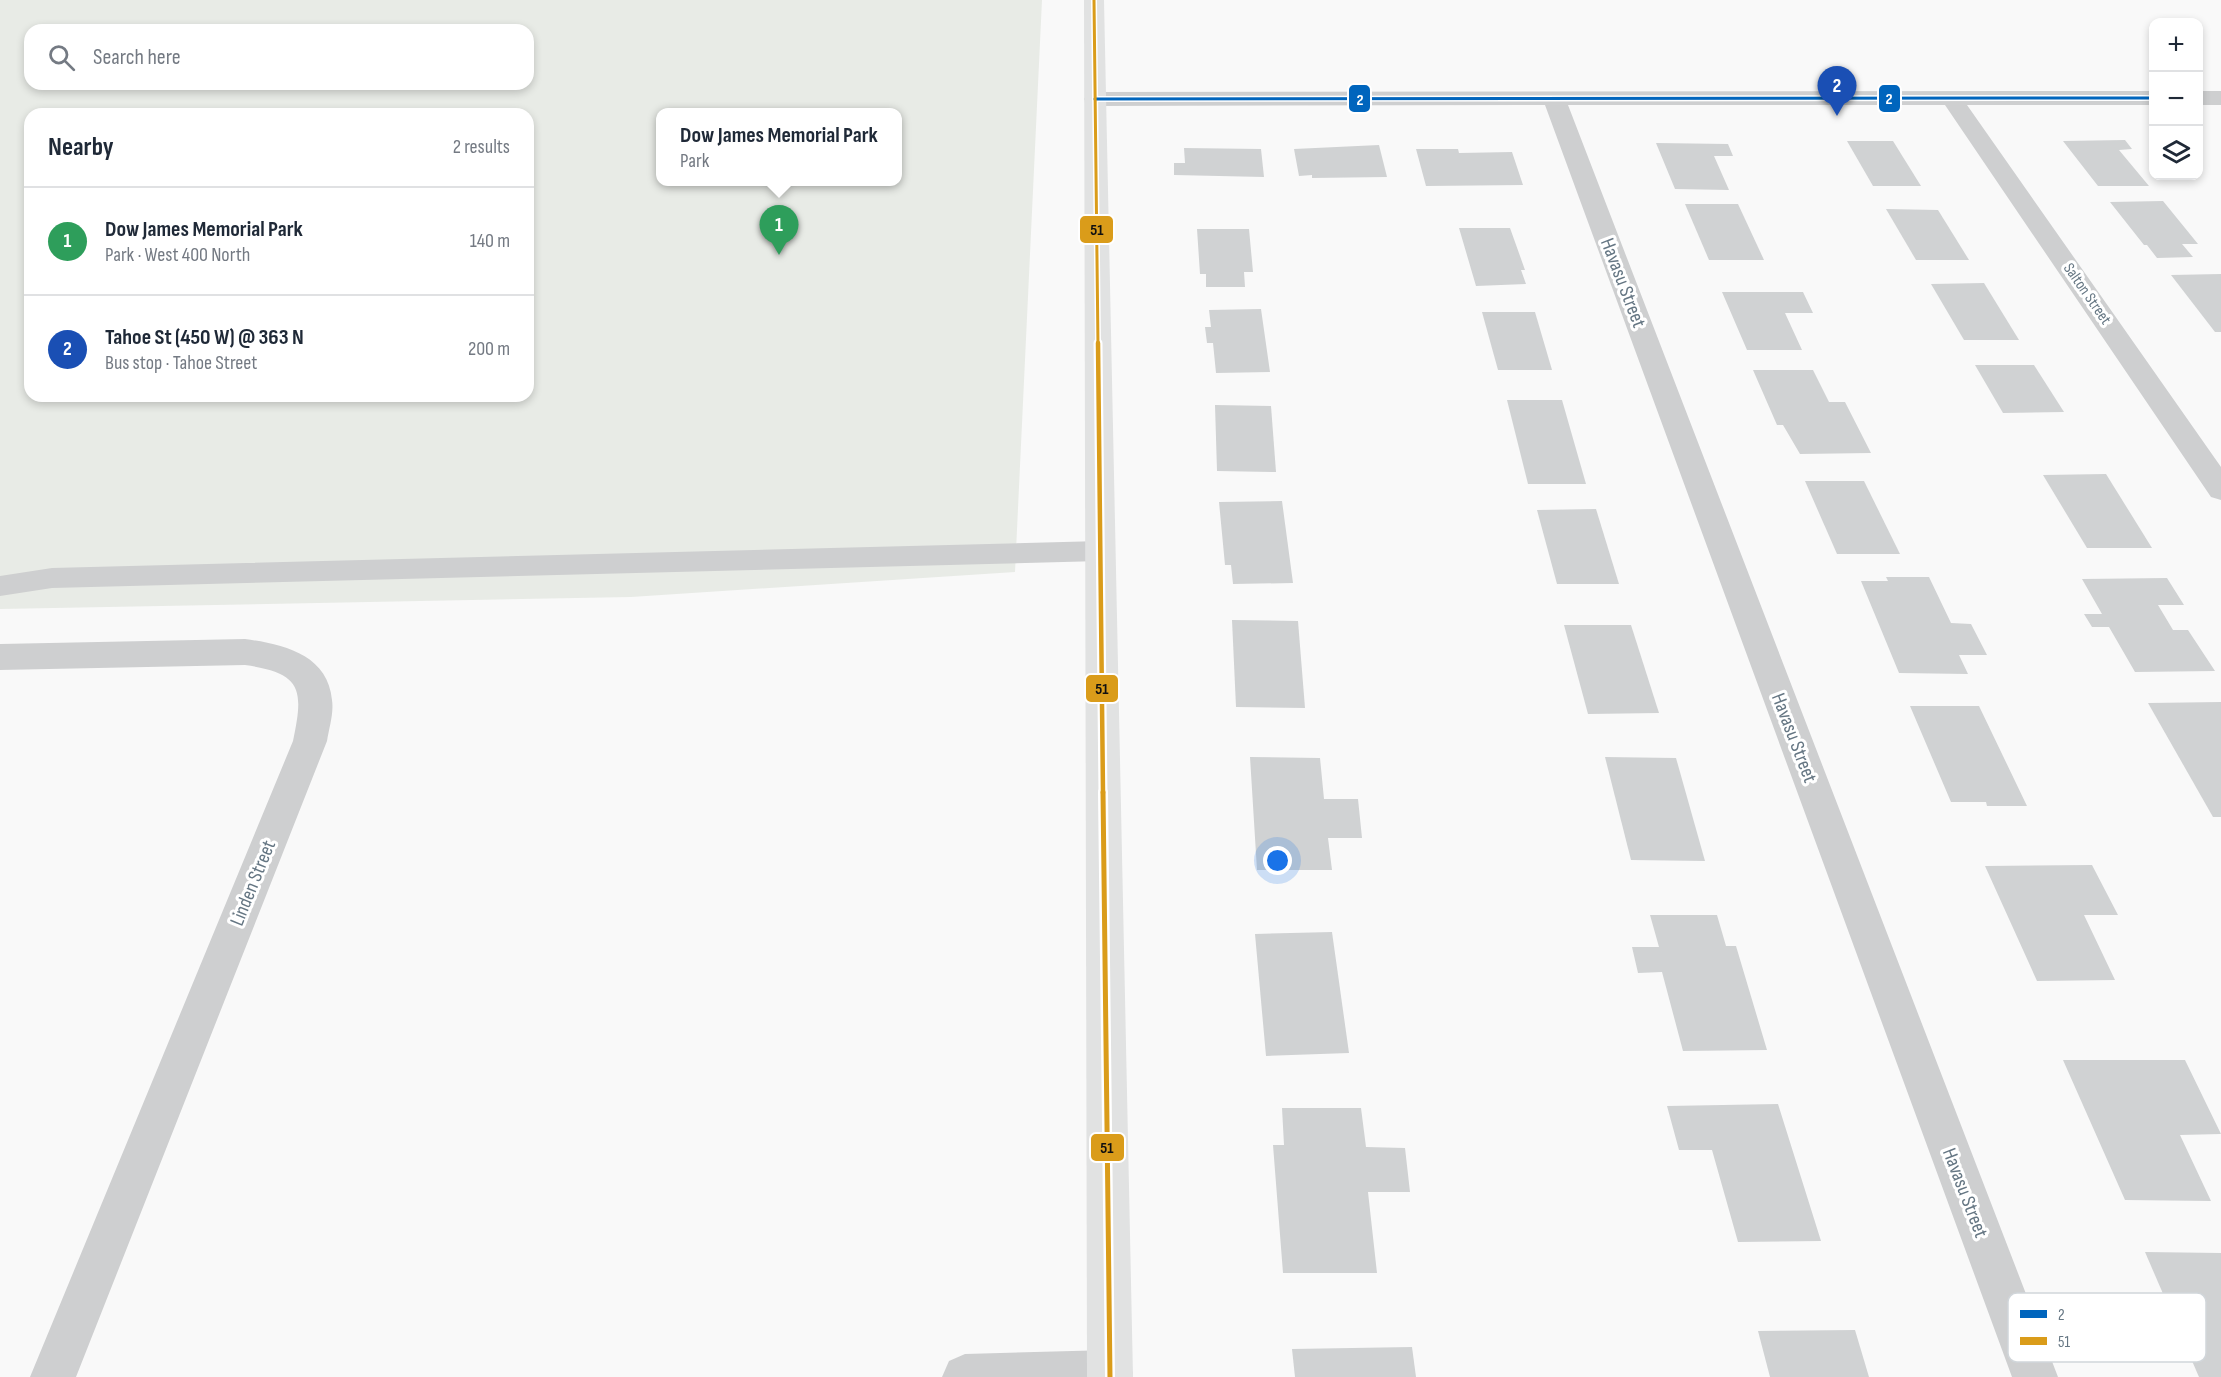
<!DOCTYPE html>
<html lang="en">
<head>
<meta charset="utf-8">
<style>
	:root { --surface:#fff; --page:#f6f6f7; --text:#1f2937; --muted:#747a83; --line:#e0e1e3; --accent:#7c3aed }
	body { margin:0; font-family:"Sofia Sans Condensed",sans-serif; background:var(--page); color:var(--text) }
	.controls { position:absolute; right:18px; top:18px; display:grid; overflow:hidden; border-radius:12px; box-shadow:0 3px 9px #0003 }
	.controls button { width:54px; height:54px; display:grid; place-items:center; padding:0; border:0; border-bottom:2px solid var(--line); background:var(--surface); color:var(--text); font:30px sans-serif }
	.you { position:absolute; left:1278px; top:861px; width:21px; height:21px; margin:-15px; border:4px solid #fff; border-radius:50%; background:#1a73e8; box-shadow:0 0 0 9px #1a73e833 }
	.badge { display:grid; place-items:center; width:39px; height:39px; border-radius:50%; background:var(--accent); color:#fff; font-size:20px; font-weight:700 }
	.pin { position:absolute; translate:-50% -50px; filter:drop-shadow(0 2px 3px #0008) }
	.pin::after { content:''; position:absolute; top:32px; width:21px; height:18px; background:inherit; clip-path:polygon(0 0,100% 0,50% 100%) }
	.popup { position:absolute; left:656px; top:108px; width:246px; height:78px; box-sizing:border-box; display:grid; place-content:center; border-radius:12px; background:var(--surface); filter:drop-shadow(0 2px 4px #0005); font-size:20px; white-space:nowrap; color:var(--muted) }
	.popup b { font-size:22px; color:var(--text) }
	.popup::after { content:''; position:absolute; left:50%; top:100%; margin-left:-12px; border:12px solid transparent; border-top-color:var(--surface) }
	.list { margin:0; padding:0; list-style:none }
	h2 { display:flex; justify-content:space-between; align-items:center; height:78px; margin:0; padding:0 24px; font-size:26px }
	h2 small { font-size:20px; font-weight:400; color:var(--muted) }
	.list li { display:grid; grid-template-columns:39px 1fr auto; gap:18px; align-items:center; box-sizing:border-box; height:108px; padding:0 24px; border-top:2px solid var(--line) }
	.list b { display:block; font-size:22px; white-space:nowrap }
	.list p { margin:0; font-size:20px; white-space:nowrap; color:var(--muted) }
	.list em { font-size:20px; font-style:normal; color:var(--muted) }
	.icon { flex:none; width:33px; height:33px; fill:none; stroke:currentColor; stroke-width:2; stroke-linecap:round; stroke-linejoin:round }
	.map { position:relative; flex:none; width:2221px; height:1377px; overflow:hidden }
	.search { position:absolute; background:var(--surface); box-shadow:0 3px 9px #0003; left:24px; top:24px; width:510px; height:66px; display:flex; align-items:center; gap:15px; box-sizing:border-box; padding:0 21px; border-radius:18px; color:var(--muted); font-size:22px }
	.panel { position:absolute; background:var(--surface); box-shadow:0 3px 9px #0003; left:24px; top:108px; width:510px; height:294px; border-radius:18px }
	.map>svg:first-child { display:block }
</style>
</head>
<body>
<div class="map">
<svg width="2221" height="1377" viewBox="0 0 2221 1377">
	<rect width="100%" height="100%" fill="#f9f9f9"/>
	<!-- green -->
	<path fill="#e8ebe6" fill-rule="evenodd" d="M0,0H1042L1015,572L631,597L0,609ZM30,30H528V84H30ZM660,112H898V182H660ZM30,114H528V396H30Z"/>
	<!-- building -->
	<g fill="#d0d2d3">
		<polygon points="2125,140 2132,149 2119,150 2149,186 2098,186 2063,141"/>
		<polygon points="1847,141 1893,141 1921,186 1873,186"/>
		<polygon points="1656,143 1728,144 1733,156 1714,156 1729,190 1675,189"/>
		<polygon points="1379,145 1387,177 1312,178 1312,175 1299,176 1294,149"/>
		<polygon points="1184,148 1261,149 1264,177 1174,175 1174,163 1185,163"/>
		<polygon points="1416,149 1458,149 1459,153 1512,152 1523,185 1426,186"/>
		<polygon points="2163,201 2198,244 2182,244 2193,257 2157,258 2147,245 2144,245 2110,202"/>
		<polygon points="1685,204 1738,204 1764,260 1709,260"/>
		<polygon points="1886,209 1938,210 1969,260 1916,260"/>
		<polygon points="1459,228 1510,228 1525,270 1521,270 1526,284 1476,286"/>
		<polygon points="1197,229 1249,229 1253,272 1244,272 1245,287 1206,287 1206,274 1200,274"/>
		<polygon points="2221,274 2221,332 2215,332 2171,275"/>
		<polygon points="1984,283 2019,340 1964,340 1931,284"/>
		<polygon points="1722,292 1803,292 1813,313 1785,313 1802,350 1747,350"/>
		<polygon points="1261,309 1270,372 1216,373 1213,343 1207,343 1205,327 1211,327 1209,310"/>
		<polygon points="1482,312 1535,312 1552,370 1498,370"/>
		<polygon points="1975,365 2034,365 2064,412 2003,413"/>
		<polygon points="1753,370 1813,370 1829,402 1845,402 1871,453 1800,454 1783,425 1777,425"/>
		<polygon points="1507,400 1562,400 1586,484 1528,484"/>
		<polygon points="1215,405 1271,406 1276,472 1217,471"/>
		<polygon points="2106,474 2152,548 2087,548 2043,475"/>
		<polygon points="1805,481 1864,481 1900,554 1837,554"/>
		<polygon points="1282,501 1293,583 1233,584 1231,565 1225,565 1219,502"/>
		<polygon points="1596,509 1619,584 1557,584 1537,510"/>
		<polygon points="1886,577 1929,577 1951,623 1971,624 1987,655 1959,655 1968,674 1899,673 1861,581 1888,581"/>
		<polygon points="2167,578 2184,605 2158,605 2173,630 2188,630 2215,671 2135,672 2109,627 2092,627 2084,614 2102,614 2082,579"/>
		<polygon points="1232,620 1298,621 1305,708 1236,707"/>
		<polygon points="1564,625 1631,625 1659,713 1588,714"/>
		<polygon points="2221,702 2221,817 2213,817 2148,703"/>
		<polygon points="1910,706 1979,706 2027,806 1987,806 1986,802 1951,802"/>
		<polygon points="1250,757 1320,758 1324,799 1358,799 1362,838 1328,838 1332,870 1257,870"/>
		<polygon points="1605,757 1676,758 1705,861 1631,860"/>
		<polygon points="2092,865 2118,915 2084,915 2115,980 2037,981 1985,866"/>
		<polygon points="1650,915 1717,915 1726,946 1736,946 1767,1050 1683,1051 1662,972 1638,973 1632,947 1659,947"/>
		<polygon points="1332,932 1349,1053 1266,1056 1255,934"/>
		<polygon points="2063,1060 2185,1060 2221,1134 2180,1135 2211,1201 2125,1200"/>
		<polygon points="1778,1104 1821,1241 1738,1242 1712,1150 1679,1150 1667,1106"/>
		<polygon points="1282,1108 1361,1108 1366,1147 1405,1148 1410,1192 1368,1192 1377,1273 1283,1273 1273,1145 1284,1145"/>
		<polygon points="2145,1252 2221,1253 2221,1377 2199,1377"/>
		<polygon points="1855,1330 1869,1377 1770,1377 1758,1331"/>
		<polygon points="1412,1347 1416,1377 1295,1377 1292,1349"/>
	</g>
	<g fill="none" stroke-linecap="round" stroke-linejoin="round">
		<!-- lane -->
		<polygon fill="#cecfd0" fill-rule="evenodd" points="1101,541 1110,544 1113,551 1110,558 1101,561 52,588 0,596 0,576 52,568"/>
		<!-- street -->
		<g fill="#cecfd0" fill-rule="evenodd">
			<polygon points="2154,91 2154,105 1967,105 2221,467 2221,500 2211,497 1945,105 1568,105 2058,1377 2012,1377 1545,105 1095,106 1087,104 1084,99 1087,94 1095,92"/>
			<rect x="2198" y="91" width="23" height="14"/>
			<path d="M245,639C282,644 328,654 332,700C334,713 329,728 327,741L76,1377H30L293,741C304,689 302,673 245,665L0,670V644Z"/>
			<polygon points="1110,1350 1126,1357 1133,1373 1131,1377 942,1377 949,1361 965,1354"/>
		</g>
		<!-- secondary -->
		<polygon fill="#e1e2e2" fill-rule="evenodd" points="1084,0 1104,0 1133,1377 1087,1377"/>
		<!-- bus-1 casing -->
		<g stroke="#fff" stroke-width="6">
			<polyline id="bus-1" points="1095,99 2154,98"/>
		</g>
		<!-- bus-2-far2 casing -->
		<g stroke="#fff" stroke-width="6">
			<polyline id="bus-2-far2" points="1094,0 1098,345"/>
		</g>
		<!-- bus-2-far1 casing -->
		<g stroke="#fff" stroke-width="9">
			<polyline id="bus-2-far1" points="1098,343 1103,793"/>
		</g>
		<!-- bus-2 casing -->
		<g stroke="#fff" stroke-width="10">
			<polyline id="bus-2" points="1103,792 1110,1377"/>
		</g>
		<!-- bus-1 -->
		<use href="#bus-1" stroke="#0065bd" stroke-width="3"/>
		<!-- bus-2-far2 -->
		<use href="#bus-2-far2" stroke="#da9c1a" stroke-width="3"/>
		<!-- bus-2-far1 -->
		<use href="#bus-2-far1" stroke="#da9c1a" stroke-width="4.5"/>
		<!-- bus-2 -->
		<use href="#bus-2" stroke="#da9c1a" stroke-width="5"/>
	</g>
	<g text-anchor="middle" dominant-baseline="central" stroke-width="6" stroke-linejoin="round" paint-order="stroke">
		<!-- far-street labels -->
		<g font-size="16" fill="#657683" stroke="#fff">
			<text transform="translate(2087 294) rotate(55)">Salton Street</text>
		</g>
		<!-- street labels -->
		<g font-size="20" fill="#657683" stroke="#fff">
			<text transform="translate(1623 283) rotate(69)">Havasu Street</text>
			<text transform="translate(1794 738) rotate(69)">Havasu Street</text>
			<text transform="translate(253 883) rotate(-68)">Linden Street</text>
			<text transform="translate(1965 1193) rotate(69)">Havasu Street</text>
		</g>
	</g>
	<!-- legend -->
	<rect x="2008" y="1293" width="198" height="69" rx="9" fill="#fff" stroke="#d1d6da" stroke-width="1.5"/>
	<rect x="2020" y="1310" width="27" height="8" fill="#0065bd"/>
	<rect x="2020" y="1337" width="27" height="8" fill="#da9c1a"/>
	<g font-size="16" fill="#657683">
		<text x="2058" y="1320">2</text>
		<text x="2058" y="1347">51</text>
	</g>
	<g stroke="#fff" stroke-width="2">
		<rect x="1878" y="84" width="23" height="29" rx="6" fill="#0065bd"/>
		<rect x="1348" y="84" width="23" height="29" rx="6" fill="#0065bd"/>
		<rect x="1079" y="215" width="35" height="29" rx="6" fill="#da9c1a"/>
		<rect x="1085" y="674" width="34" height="29" rx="6" fill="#da9c1a"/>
		<rect x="1090" y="1133" width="35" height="29" rx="6" fill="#da9c1a"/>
	</g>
	<g font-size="16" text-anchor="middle" font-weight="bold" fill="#fff">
		<text x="1889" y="104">2</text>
		<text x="1360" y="105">2</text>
	</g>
	<g font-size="16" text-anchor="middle" font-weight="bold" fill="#111">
		<text x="1097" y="235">51</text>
		<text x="1102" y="694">51</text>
		<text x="1107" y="1153">51</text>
	</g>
</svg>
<div class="controls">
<button>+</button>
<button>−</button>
<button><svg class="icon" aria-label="layers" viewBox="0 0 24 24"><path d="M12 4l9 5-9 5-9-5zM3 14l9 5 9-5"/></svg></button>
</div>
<div class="you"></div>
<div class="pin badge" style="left:779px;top:255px;background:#2e9e5b">1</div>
<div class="popup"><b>Dow James Memorial Park</b>Park</div>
<div class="pin badge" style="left:1837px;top:116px;background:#1a4fb4">2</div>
<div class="search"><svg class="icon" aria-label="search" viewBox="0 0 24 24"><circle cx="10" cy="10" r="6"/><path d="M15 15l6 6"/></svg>Search here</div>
<section class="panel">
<h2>Nearby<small>2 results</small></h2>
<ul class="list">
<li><span class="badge" style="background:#2e9e5b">1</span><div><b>Dow James Memorial Park</b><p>Park · West 400 North</p></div><em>140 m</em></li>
<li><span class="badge" style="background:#1a4fb4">2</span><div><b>Tahoe St (450 W) @ 363 N</b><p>Bus stop · Tahoe Street</p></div><em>200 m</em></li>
</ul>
</section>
</div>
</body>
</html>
